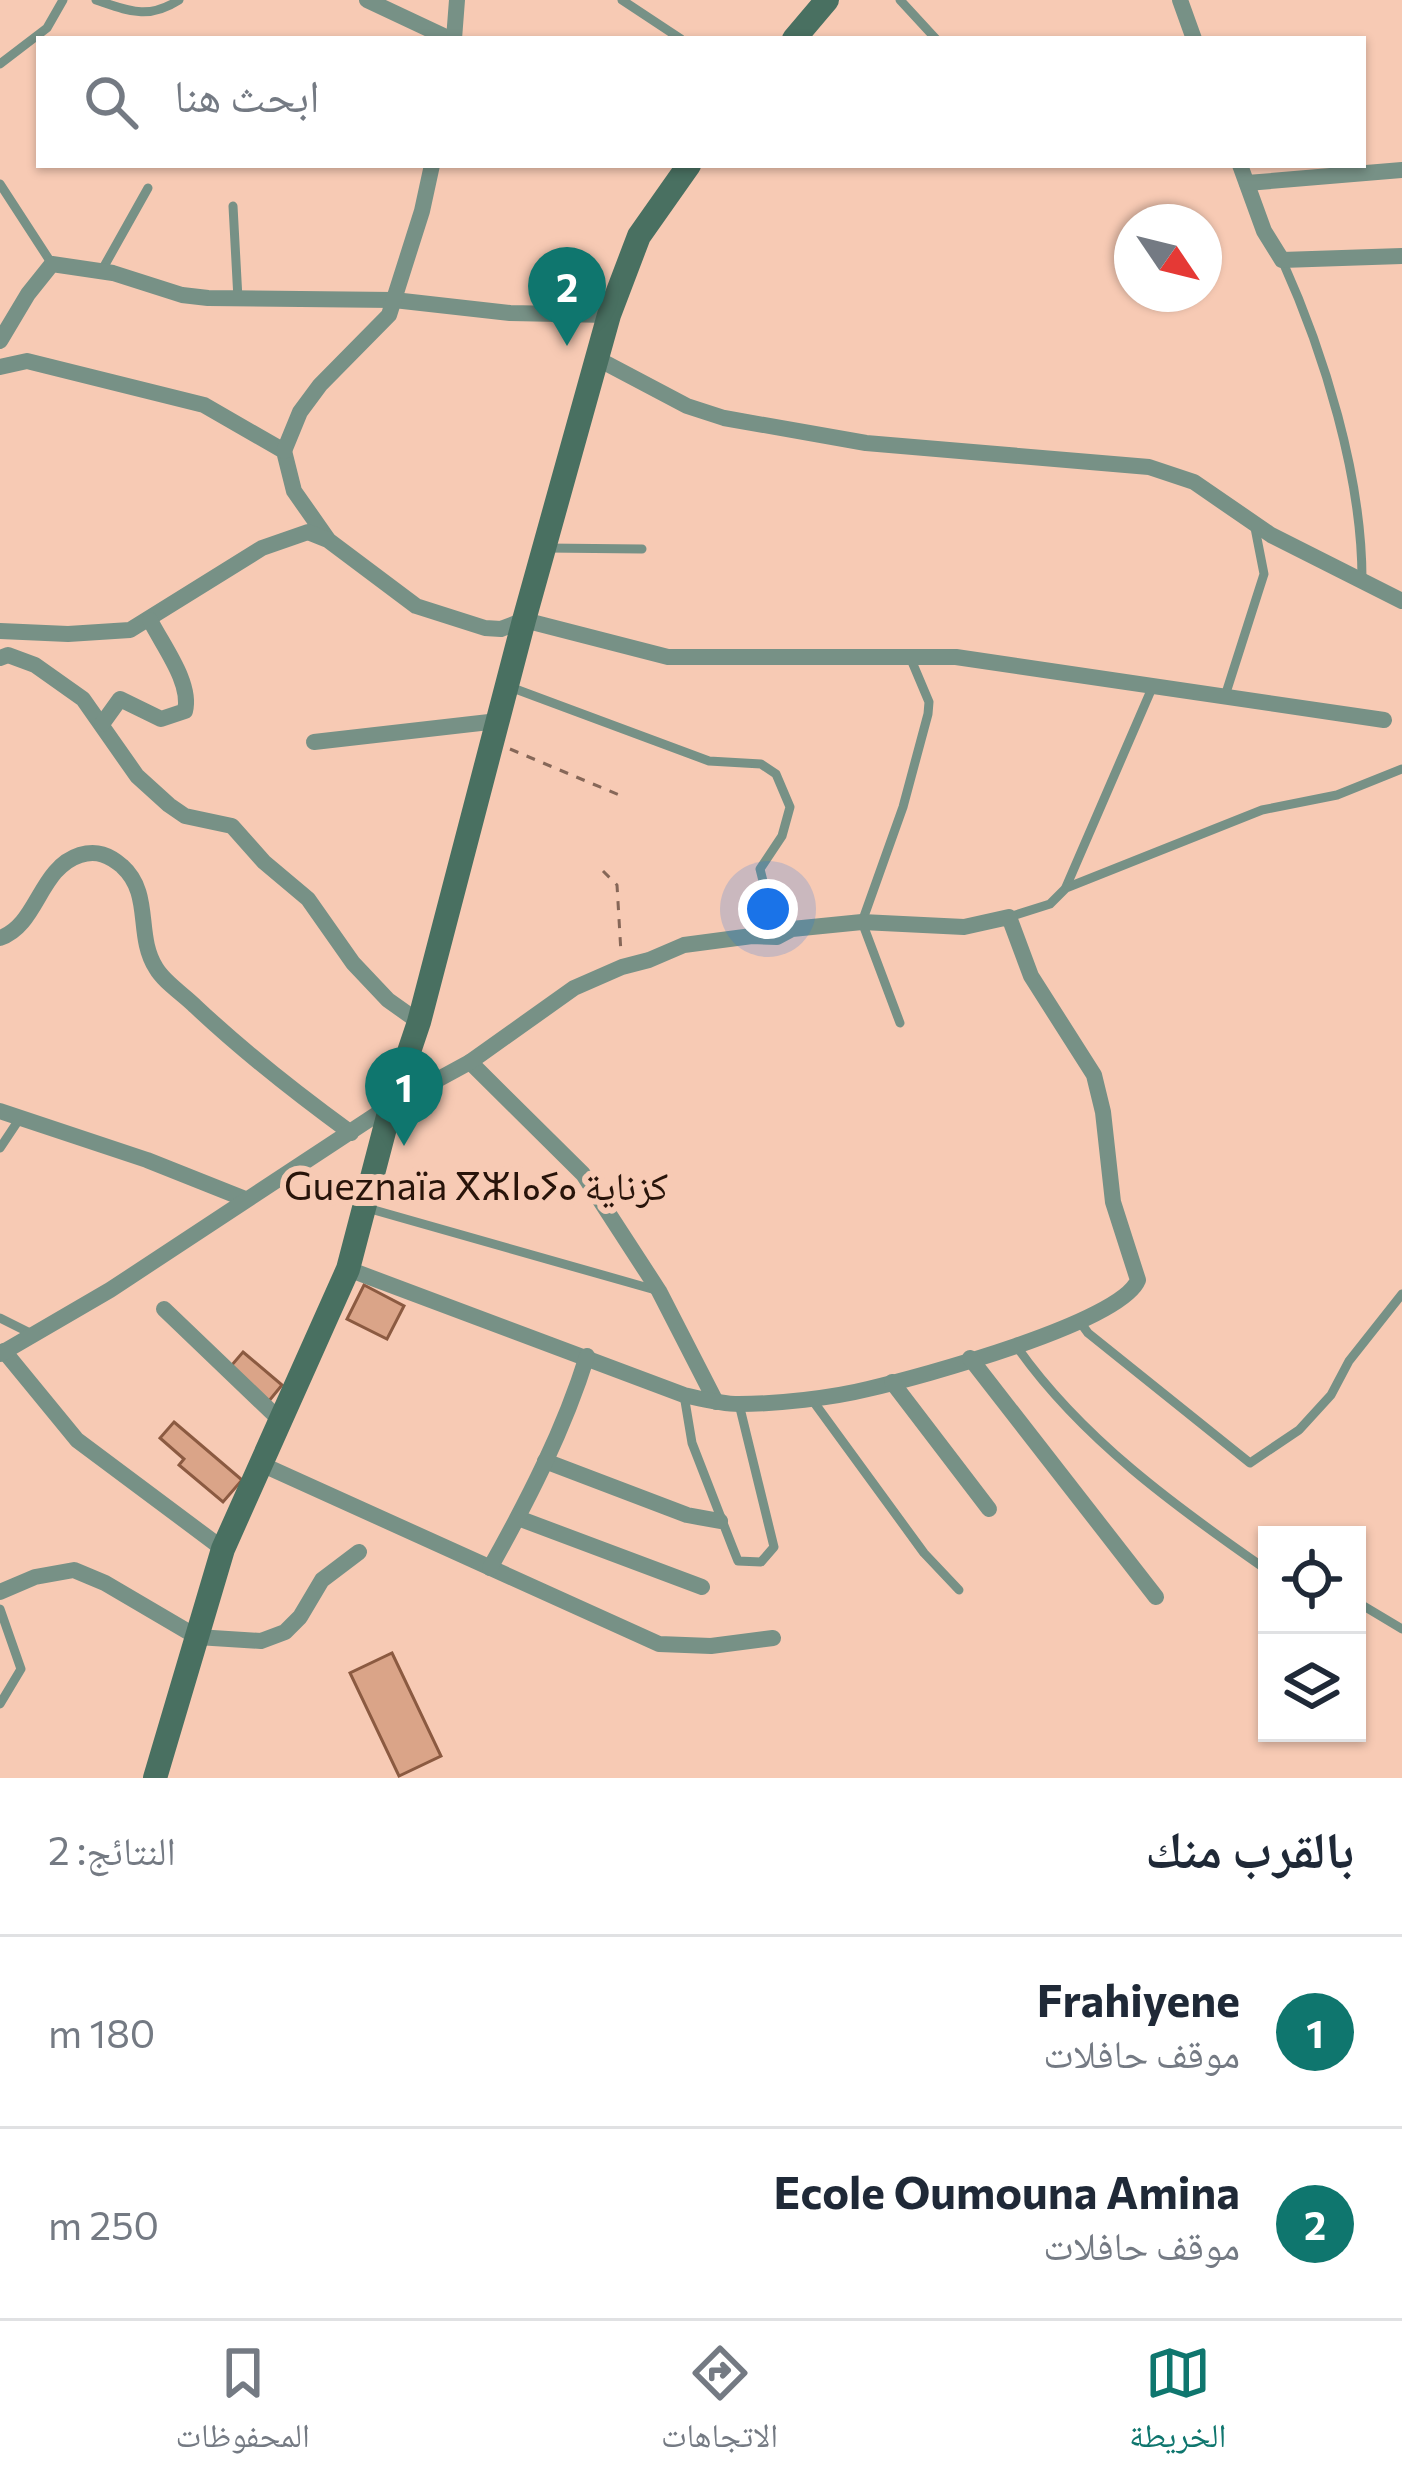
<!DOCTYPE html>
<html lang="ar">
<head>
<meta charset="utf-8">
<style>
	:root { --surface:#fff; --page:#f2f2f3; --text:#1f2937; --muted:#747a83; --line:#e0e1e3; --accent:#0f766e }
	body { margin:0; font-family:Commissioner,"Noto Naskh Arabic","Noto Sans Tifinagh",sans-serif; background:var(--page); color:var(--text); direction:rtl }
	.controls { position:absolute; right:36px; bottom:36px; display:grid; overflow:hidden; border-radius:0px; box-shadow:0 3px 9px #0004 }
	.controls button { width:108px; height:108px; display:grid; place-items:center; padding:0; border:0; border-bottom:3px solid var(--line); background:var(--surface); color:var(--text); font:60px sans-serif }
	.compass { position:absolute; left:1114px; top:204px; width:108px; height:108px; border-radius:50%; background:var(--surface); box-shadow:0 3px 9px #0004; rotate:125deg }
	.you { position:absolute; left:768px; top:909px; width:42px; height:42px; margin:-30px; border:9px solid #fff; border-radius:50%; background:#1a73e8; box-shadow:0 0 0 18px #1a73e833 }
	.badge { display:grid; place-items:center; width:78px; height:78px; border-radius:50%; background:var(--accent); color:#fff; font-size:39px; font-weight:700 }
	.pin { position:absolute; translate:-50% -99px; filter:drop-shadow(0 3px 6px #0008) }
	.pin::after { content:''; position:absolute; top:63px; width:42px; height:36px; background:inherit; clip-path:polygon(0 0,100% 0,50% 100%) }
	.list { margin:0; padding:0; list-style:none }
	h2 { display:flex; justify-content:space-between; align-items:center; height:156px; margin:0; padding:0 48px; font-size:51px }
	h2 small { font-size:39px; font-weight:400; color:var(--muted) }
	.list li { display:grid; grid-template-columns:78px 1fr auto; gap:36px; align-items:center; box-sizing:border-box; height:192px; padding:0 48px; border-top:3px solid var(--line) }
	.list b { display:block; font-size:45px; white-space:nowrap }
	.list p { margin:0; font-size:39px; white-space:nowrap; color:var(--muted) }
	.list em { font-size:39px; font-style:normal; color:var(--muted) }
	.icon { flex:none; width:66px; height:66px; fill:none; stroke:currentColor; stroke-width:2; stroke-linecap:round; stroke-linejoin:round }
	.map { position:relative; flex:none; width:1402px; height:1778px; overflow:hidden; direction:ltr }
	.search { position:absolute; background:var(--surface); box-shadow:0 3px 9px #0004; left:36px; right:36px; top:36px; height:132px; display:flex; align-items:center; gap:30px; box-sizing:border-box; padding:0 42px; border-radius:0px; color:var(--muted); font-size:45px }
	.sheet { height:540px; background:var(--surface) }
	nav { display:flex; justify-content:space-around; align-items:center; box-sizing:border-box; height:168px; border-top:3px solid var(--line); background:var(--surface); font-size:33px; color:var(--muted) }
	nav a { display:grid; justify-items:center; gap:6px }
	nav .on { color:var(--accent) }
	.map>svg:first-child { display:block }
</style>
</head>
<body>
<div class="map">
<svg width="1402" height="1778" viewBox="0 0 1402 1778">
	<rect width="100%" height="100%" fill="#f7cab4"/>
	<!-- building -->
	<g fill="#daa488" stroke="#8b5a41" stroke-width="3">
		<polygon points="364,1285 404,1306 387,1339 347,1319"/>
		<polygon points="243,1352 282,1385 264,1407 225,1373"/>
		<polygon points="174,1422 242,1480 223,1502 179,1465 184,1459 160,1438"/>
		<polygon points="392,1653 441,1756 399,1776 350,1673"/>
	</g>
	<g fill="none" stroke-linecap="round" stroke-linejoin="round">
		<!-- path -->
		<g stroke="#866758" stroke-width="3" stroke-dasharray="9 9" stroke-linecap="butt">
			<polyline points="510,749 619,795"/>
			<polyline points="603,871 617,885 621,953"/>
		</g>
		<!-- lane -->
		<g stroke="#779186" stroke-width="9">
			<path d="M96,0C129,11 148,20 179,0"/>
			<polyline points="622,0 681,39"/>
			<polyline points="900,0 936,39"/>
			<polyline points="0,64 47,28 63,0"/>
			<polyline points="0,184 52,264"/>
			<polyline points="233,206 238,299"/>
			<path d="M1282,260C1324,353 1362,476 1362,579"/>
			<polyline points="102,270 148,188"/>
			<polyline points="546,548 642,549"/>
			<polyline points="510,687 709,761 761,764 776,774 790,807 782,836 760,869 777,937"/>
			<polyline points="1225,696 1264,574 1255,528"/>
			<polyline points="1066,887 1152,688"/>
			<polyline points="1009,917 1050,904 1066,888 1262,810 1337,795 1402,769"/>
			<polyline points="900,1023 862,922 903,807 928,714 929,702 910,657"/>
			<polyline points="0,1148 20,1118"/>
			<polyline points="367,1208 659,1291"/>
			<polyline points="0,1318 34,1335"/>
			<polyline points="1080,1322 1088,1333 1250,1463 1299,1430 1331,1395 1349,1361 1402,1294"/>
			<path d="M1017,1347C1081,1438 1176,1507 1267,1570"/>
			<polyline points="684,1395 692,1443 732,1546 738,1561 761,1562 774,1547 739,1404"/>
			<polyline points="813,1401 924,1553 959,1590"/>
			<polyline points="1357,1602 1402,1629"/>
			<polyline points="0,1609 21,1669 0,1704"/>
		</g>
		<!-- street -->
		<g stroke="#779186" stroke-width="16">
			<polyline points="367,0 450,39"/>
			<polyline points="1180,0 1194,39"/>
			<polyline points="454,39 457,0"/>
			<polyline points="1240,165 1264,231 1282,260 1402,256"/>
			<polyline points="1247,183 1402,170"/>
			<polyline points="0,341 28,294 52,264 113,273 182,295 208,298 394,300 510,313 609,315"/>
			<polyline points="598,359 687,406 724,418 866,443 1149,467 1194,482 1271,535 1402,601"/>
			<polyline points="0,367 27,361 204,405 284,451 294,491 327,538"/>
			<polyline points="284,451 300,412 320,385 389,315 422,211 432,165"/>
			<polyline points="0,631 68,634 130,630 262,548 308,532 328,540 416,606 485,628 501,629 524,620 668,657 956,657 1384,720"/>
			<polyline points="0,658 8,655 35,665 83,699 137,776 169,805 185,816 232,826 264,862 308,899 353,963 388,1000 419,1022"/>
			<path d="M102,724L120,699L161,719L185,711C192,683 163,646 150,620"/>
			<polyline points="314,742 498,721"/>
			<path d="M0,938C38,925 39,868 80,855C97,850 109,855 122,866C153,894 135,935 156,968C164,982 183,994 195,1006C245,1053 296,1093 351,1133"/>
			<polyline points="470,1062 583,1174 659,1291 716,1402"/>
			<polyline points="0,1111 147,1160 245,1199"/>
			<polyline points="164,1309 281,1421"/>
			<polyline points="4,1351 77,1440 223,1549"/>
			<path d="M0,1354L110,1290L391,1105L470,1062L574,988L622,967L649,960L684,945L752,936L777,937L792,929L862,922L964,927L1009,917L1031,976L1094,1075L1103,1112L1113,1202L1138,1280C1121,1323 919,1377 868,1389C832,1398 777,1404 739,1404C721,1404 702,1399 684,1395L348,1269"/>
			<polyline points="970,1358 1156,1597"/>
			<polyline points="892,1382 989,1509"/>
			<polyline points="545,1461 687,1515 720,1521"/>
			<polyline points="261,1464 659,1644 711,1646 773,1638"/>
			<polyline points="518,1518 702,1587"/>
			<path d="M490,1568C528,1500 564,1430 587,1356"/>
			<polyline points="0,1592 35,1577 74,1570 105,1583 197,1637 261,1641 285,1632 300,1617 322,1580 359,1552"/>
		</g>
		<!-- secondary -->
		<g stroke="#497061" stroke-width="24">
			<polyline points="794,39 827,0"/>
			<polyline points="155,1778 223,1549 348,1269 391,1105 419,1022 524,620 609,315 639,236 689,165"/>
		</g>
	</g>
	<g text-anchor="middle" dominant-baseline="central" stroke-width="12" stroke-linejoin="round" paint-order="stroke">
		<!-- quarter labels -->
		<g font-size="39" fill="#28140a" stroke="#f7cab4">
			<text x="476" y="1184">Gueznaïa ⴳⵣⵏⴰⵢⴰ كزناية</text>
		</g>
	</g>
</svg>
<div class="controls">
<button><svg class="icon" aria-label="locate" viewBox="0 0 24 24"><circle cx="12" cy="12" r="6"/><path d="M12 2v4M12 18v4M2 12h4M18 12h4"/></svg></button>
<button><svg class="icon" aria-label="layers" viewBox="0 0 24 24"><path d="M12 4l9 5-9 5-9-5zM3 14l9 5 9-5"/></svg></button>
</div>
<svg class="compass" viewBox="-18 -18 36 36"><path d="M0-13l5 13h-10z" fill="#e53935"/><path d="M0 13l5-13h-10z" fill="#747a83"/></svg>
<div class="you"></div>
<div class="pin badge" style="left:404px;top:1146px">1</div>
<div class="pin badge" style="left:567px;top:346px">2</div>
<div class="search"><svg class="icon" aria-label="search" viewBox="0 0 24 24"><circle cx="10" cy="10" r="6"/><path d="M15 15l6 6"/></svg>ابحث هنا</div>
</div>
<section class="sheet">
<h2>بالقرب منك<small>النتائج: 2</small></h2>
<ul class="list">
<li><span class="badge">1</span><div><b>Frahiyene</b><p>موقف حافلات</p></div><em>180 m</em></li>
<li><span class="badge">2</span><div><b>Ecole Oumouna Amina</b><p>موقف حافلات</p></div><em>250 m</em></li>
</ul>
</section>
<nav>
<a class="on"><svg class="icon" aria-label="map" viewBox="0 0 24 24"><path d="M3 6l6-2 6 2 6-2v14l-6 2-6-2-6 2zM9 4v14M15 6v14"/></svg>الخريطة</a>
<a><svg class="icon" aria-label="directions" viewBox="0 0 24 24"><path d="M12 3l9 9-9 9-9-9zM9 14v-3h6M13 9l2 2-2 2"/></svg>الاتجاهات</a>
<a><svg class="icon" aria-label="saved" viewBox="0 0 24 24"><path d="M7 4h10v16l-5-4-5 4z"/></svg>المحفوظات</a>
</nav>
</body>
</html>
